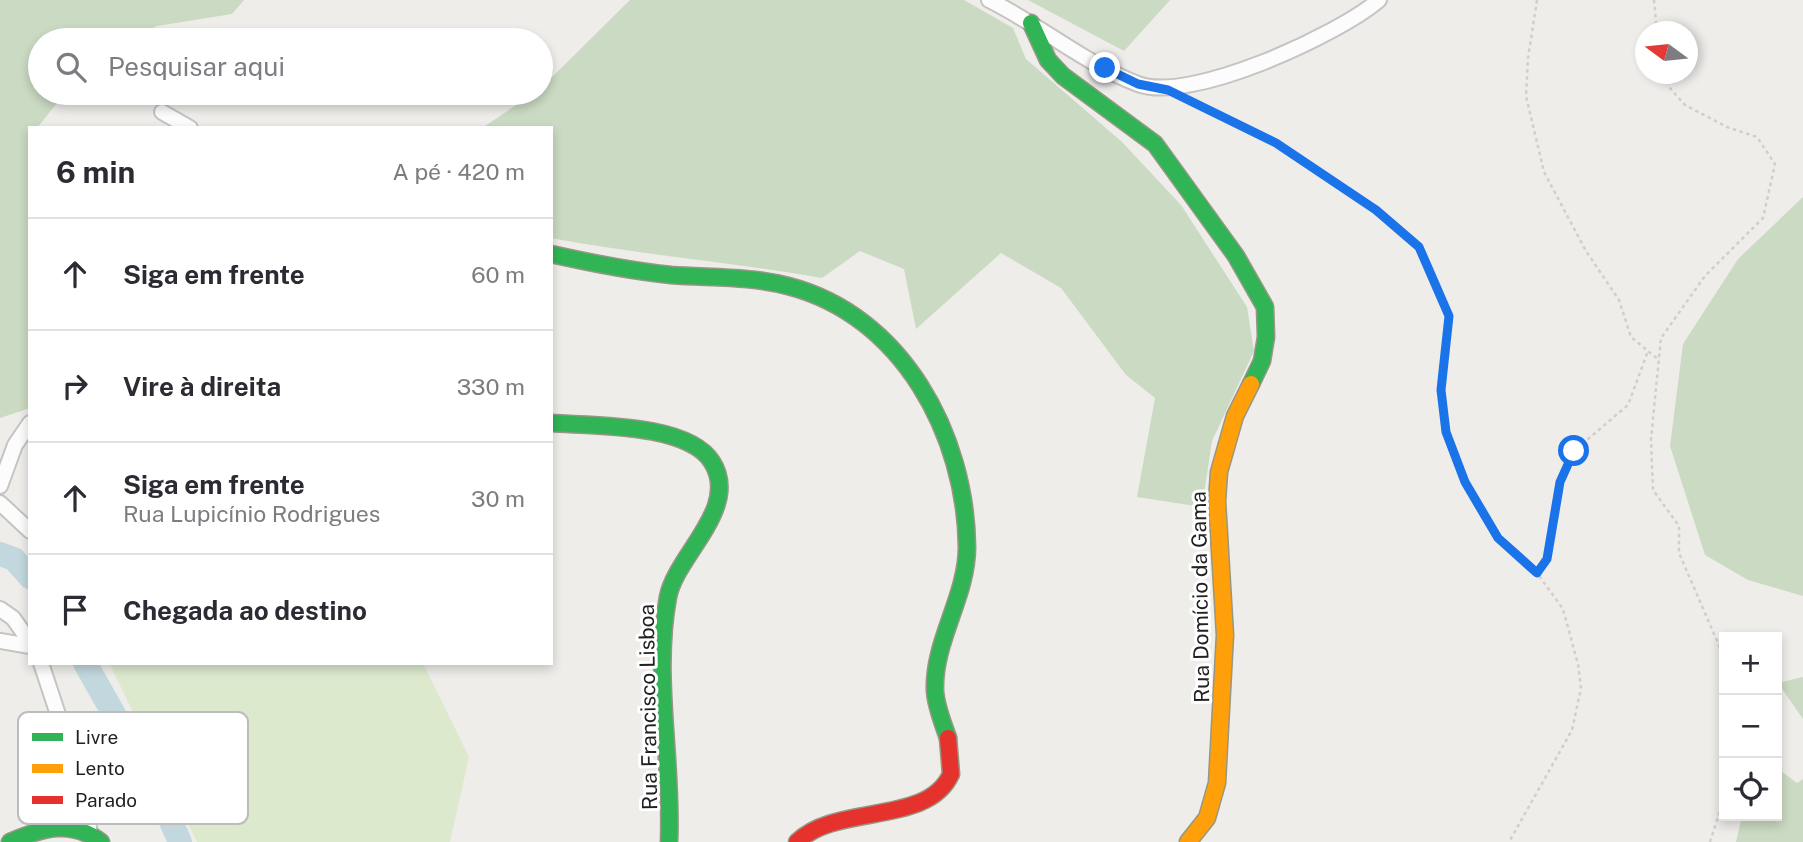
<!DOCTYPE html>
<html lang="pt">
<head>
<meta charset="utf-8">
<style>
	:root { --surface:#fff; --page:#f2f2f3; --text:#2b2b33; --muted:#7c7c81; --line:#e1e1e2 }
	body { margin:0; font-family:"Public Sans",sans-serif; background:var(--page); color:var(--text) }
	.controls { position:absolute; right:21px; bottom:21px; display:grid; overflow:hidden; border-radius:0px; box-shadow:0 4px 10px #0003 }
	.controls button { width:63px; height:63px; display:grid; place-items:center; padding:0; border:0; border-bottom:2px solid var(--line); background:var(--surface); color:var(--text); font:35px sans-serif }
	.compass { position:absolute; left:1635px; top:21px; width:63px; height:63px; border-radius:50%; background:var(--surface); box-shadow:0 4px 10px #0003; rotate:285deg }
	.stop { position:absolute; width:21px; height:21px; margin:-16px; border:5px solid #1a73e8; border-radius:50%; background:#fff }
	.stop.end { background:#1a73e8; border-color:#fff; box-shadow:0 2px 7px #0008 }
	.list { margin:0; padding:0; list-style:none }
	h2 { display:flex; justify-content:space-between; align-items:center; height:91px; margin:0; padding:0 28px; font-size:30px }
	h2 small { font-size:23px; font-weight:400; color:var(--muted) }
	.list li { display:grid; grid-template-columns:46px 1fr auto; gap:21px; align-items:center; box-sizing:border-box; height:112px; padding:0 28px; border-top:2px solid var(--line) }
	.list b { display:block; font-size:26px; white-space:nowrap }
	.list p { margin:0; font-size:23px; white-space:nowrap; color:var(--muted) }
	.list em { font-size:23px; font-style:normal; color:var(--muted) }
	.icon { flex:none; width:38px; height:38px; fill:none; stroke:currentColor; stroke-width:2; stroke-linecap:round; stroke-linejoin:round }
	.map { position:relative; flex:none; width:1803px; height:842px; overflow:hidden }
	.search { position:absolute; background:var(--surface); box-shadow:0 4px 10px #0003; left:28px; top:28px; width:525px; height:77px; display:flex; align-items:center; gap:18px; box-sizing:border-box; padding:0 24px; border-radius:38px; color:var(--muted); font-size:26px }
	.panel { position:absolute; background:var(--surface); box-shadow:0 4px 10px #0003; left:28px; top:126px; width:525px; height:539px; border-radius:0px }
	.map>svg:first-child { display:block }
</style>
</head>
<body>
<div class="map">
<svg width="1803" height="842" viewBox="0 0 1803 842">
	<rect width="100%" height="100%" fill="#efedea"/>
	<!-- grass -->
	<polygon fill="#dce9cd" points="109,663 423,663 469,757 450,842 197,842"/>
	<!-- forest -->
	<g fill="#cbdac2">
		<polygon points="0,0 244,0 232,14 157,26 126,40 40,40 40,93 65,93 37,128 30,128 30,408 0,418"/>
		<path d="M630,0H964L1013,28L1026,59L1122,142L1181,205L1247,307L1254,351L1212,441L1202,507L1137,497L1155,398L1126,375L1061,288L1001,253L916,329L904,269L860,251L822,278C732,262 641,255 551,238V128H482L534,93H541V88Z"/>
		<polygon points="1028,0 1170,0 1124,51"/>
		<polygon points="1803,197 1803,596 1748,580 1705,555 1670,446 1683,344 1738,259"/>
		<polygon points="1803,677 1803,719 1778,683"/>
		<polygon points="1777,768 1797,783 1803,779 1803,842 1736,842 1742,816 1777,816"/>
	</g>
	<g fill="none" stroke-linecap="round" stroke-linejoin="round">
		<!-- river -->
		<g stroke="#c2d8de" stroke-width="24">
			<polyline points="0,554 14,559 30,577"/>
			<polyline points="85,663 158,792 180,842"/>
		</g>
		<!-- street casing -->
		<g stroke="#c5c4c2" stroke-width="18">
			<g id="street">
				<path d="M989,0C1040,25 1085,64 1138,84C1189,104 1338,35 1379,0"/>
				<polyline points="162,112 190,128"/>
				<polyline points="0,486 15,445 30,423"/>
				<polyline points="0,503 30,531"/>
				<polyline points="0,609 13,618 30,642"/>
				<polyline points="0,641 30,646"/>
				<polyline points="41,663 74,763 90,832"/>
			</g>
		</g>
		<!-- fast casing -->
		<g stroke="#969784" stroke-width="19">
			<g id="fast">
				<polyline points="1031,23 1048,60 1063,76 1155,144 1236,256 1265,307 1266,337 1262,361 1251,384"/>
				<path d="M551,254C591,263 631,271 671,275C710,278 750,276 788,286C902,315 966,435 967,547C967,597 933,641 935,691C936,707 943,723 948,738"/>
				<path d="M551,423C592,426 688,423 712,462C741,508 676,555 668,597C653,677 673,762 669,842"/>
				<path d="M10,842C42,828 71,819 101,842"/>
			</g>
		</g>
		<!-- slow casing -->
		<g stroke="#969784" stroke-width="19">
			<polyline id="slow" points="1188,842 1207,818 1217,783 1225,635 1217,501 1219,472 1235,416 1251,384"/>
		</g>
		<!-- jam casing -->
		<g stroke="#969784" stroke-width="19">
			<path id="jam" d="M797,842C837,803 928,826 951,774L948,738"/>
		</g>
		<!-- path -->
		<g stroke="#d6ccca" stroke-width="2.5" stroke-dasharray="3.5 3.5" stroke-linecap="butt">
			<polyline points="1537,0 1528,58 1526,96 1544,172 1586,251 1619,300 1631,337 1659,360"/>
			<polyline points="1654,0 1657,32"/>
			<polyline points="1666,74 1669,87 1685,105 1727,127 1757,137 1775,164 1763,218 1705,276 1661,338 1651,439 1653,490 1679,526 1679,553 1724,657"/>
			<polyline points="1186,99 1276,143 1376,210 1419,248 1436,280 1449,316 1441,390 1446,432 1465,482 1498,538 1532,566 1563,609 1578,664 1581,688 1572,730 1509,842"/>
			<polyline points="1537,573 1547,559 1560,482 1574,451 1628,405 1648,351"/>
			<polyline points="1710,842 1724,798"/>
		</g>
		<!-- street -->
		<use href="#street" stroke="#fdfcfc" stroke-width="14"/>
		<!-- fast -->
		<use href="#fast" stroke="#30b455" stroke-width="16"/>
		<!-- slow -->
		<use href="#slow" stroke="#ff9f0a" stroke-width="16"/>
		<!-- jam -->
		<use href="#jam" stroke="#e5322d" stroke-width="16"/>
	</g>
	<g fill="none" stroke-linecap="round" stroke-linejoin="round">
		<!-- route -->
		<polyline stroke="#1a73e8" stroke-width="9" points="1105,68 1138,84 1168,90 1276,143 1376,210 1419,247 1449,316 1441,390 1446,432 1465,482 1498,538 1537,573 1547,559 1560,482 1574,451"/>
	</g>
	<g text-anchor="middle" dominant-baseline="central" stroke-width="6" stroke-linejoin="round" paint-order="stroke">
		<!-- street labels -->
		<g font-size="21" fill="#212121" stroke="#fff">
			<text transform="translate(1200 597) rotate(-91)">Rua Domício da Gama</text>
			<text transform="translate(648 707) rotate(-91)">Rua Francisco Lisboa</text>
		</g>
	</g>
	<!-- legend -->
	<rect x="18" y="712" width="230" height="112" rx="10" fill="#fff" stroke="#bcbcbc" stroke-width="2"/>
	<rect x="32" y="733" width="31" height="8" fill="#30b455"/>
	<rect x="32" y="764" width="31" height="9" fill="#ff9f0a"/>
	<rect x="32" y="796" width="31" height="8" fill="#e5322d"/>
	<g font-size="19" fill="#212121">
		<text x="75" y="744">Livre</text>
		<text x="75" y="775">Lento</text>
		<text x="75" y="807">Parado</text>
	</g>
</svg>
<div class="controls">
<button>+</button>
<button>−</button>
<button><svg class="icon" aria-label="locate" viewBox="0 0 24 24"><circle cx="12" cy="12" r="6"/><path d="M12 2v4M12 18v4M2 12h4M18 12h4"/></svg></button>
</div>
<svg class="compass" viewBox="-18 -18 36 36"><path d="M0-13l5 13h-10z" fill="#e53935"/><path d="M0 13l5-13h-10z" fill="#7c7c81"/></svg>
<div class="stop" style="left:1574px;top:451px"></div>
<div class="stop end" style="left:1105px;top:68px"></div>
<div class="search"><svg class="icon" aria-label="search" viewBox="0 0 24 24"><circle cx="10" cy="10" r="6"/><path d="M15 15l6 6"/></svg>Pesquisar aqui</div>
<section class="panel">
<h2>6 min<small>A pé · 420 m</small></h2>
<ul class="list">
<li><svg class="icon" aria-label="ahead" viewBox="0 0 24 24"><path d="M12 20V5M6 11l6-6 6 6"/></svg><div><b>Siga em frente</b></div><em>60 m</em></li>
<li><svg class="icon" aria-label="right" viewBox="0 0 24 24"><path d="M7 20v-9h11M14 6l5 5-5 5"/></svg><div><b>Vire à direita</b></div><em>330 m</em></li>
<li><svg class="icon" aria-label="ahead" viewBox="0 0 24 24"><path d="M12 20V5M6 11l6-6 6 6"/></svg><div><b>Siga em frente</b><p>Rua Lupicínio Rodrigues</p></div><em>30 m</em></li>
<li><svg class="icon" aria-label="arrive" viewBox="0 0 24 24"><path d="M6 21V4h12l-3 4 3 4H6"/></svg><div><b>Chegada ao destino</b></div></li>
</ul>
</section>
</div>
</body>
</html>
